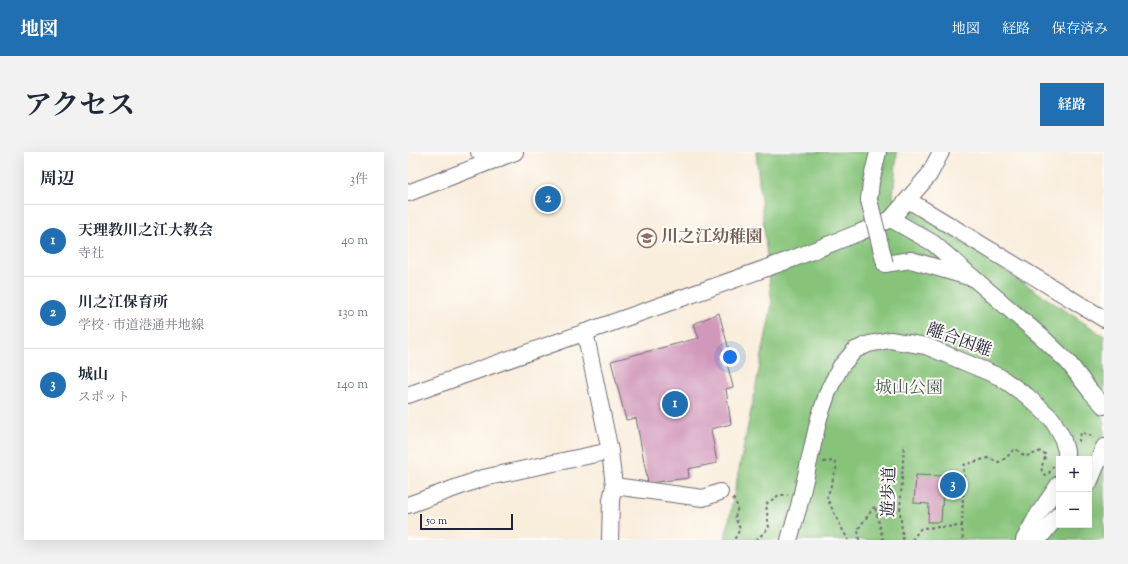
<!DOCTYPE html>
<html lang="ja">
<head>
<meta charset="utf-8">
<style>
	:root { --surface:#fff; --page:#f2f2f3; --text:#1f2937; --muted:#747a83; --line:#e0e1e3; --accent:#1f6fb2 }
	body { margin:0; font-family:"Sorts Mill Goudy","Noto Serif JP",serif; background:var(--page); color:var(--text) }
	.controls { position:absolute; right:12px; bottom:12px; display:grid; overflow:hidden; border-radius:0px; box-shadow:0 4px 16px #0002 }
	.controls button { width:36px; height:36px; display:grid; place-items:center; padding:0; border:0; border-bottom:1px solid var(--line); background:var(--surface); color:var(--text); font:20px sans-serif }
	.scale { position:absolute; left:12px; bottom:10px; width:93px; box-sizing:border-box; padding-left:4px; border:2px solid #22223b; border-top:0; font-size:11px; line-height:14px; white-space:nowrap; color:#22223b; -webkit-text-stroke:3px #fdfcf7; paint-order:stroke }
	.you { position:absolute; left:322px; top:205px; width:14px; height:14px; margin:-10px; border:3px solid #fff; border-radius:50%; background:#1a73e8; box-shadow:0 0 0 6px #1a73e833 }
	.badge { display:grid; place-items:center; width:26px; height:26px; border-radius:50%; background:var(--accent); color:#fff; font-size:13px; font-weight:700 }
	.pin { position:absolute; translate:-50% -50%; border:2px solid #fff; box-shadow:0 1px 4px #0006 }
	.list { margin:0; padding:0; list-style:none }
	h2 { display:flex; justify-content:space-between; align-items:center; height:52px; margin:0; padding:0 16px; font-size:17px }
	h2 small { font-size:13px; font-weight:400; color:var(--muted) }
	.list li { display:grid; grid-template-columns:26px 1fr auto; gap:12px; align-items:center; box-sizing:border-box; height:72px; padding:0 16px; border-top:1px solid var(--line) }
	.list b { display:block; font-size:15px; white-space:nowrap }
	.list p { margin:0; font-size:13px; white-space:nowrap; color:var(--muted) }
	.list em { font-size:13px; font-style:normal; color:var(--muted) }
	.map { position:relative; flex:none; width:696px; height:388px; overflow:hidden; border-radius:0px }
	header { display:flex; align-items:center; gap:24px; box-sizing:border-box; height:56px; padding:0 20px; background:var(--accent); color:#fff }
	header strong { font-size:19px }
	nav { display:flex; gap:22px; margin-inline-start:auto; font-size:14px }
	.intro { display:flex; align-items:center; justify-content:space-between; box-sizing:border-box; height:96px; padding:0 24px }
	h1 { margin:0; font-size:28px }
	.button { padding:10px 18px; border-radius:0px; background:var(--accent); color:#fff; font-size:14px; font-weight:700 }
	main { display:flex; gap:24px; padding:0 24px }
	aside { flex:1; background:var(--surface); border-radius:0px; box-shadow:0 4px 16px #0002 }
	.map>svg:first-child { display:block }
</style>
</head>
<body>
<header>
<strong>地図</strong>
<nav><a>地図</a><a>経路</a><a>保存済み</a></nav>
</header>
<div class="intro"><h1>アクセス</h1><a class="button">経路</a></div>
<main>
<aside>
<h2>周辺<small>3件</small></h2>
<ul class="list">
<li><span class="badge">1</span><div><b>天理教川之江大教会</b><p>寺社</p></div><em>40 m</em></li>
<li><span class="badge">2</span><div><b>川之江保育所</b><p>学校 · 市道港通井地線</p></div><em>130 m</em></li>
<li><span class="badge">3</span><div><b>城山</b><p>スポット</p></div><em>140 m</em></li>
</ul>
</aside>
<div class="map">
<svg width="696" height="388" viewBox="0 0 696 388">
	<rect width="100%" height="100%" fill="#fdfcf7"/>
	<filter id="ink" filterUnits="userSpaceOnUse"><feTurbulence type="fractalNoise" baseFrequency=".025" numOctaves="2"/><feDisplacementMap in="SourceGraphic" scale="8" xChannelSelector="R" yChannelSelector="G"/><feConvolveMatrix kernelMatrix="1 2 1 2 8 2 1 2 1" color-interpolation-filters="sRGB"/></filter>
	<filter id="wash" filterUnits="userSpaceOnUse"><feTurbulence type="fractalNoise" baseFrequency=".012" numOctaves="4" result="noise"/><feDisplacementMap in="SourceGraphic" scale="16" xChannelSelector="R" yChannelSelector="G"/><feGaussianBlur stdDeviation="0.9" result="paint"/><feColorMatrix in="noise" values="0 0 0 0 0 0 0 0 0 0 0 0 0 0 0 0 0 1.4 0 .05"/><feComposite in="paint" operator="in"/></filter>
	<g filter="url(#wash)">
		<rect width="100%" height="100%" fill="#f9eddc"/>
		<!-- green -->
		<path fill="#87c47a" stroke="#54735a" fill-rule="evenodd" d="M348,0H489L485,45L696,184V388H317L364,153ZM651,307H681V373H651Z"/>
		<g id="blocks">
			<!-- building -->
			<g fill="#d198bb">
				<polygon points="311,161 322,202 317,203 325,235 318,237 323,272 303,277 309,311 280,317 281,326 240,331 228,266 218,268 203,209 291,186 285,172"/>
				<polygon points="508,323 536,324 533,370 520,370 521,352 506,351"/>
			</g>
		</g>
	</g>
	<g filter="url(#ink)">
		<use href="#blocks" fill-opacity="0" stroke="#6d6973" stroke-width="1"/>
		<g fill="none" stroke-linecap="round" stroke-linejoin="round">
			<!-- minor casing -->
			<g stroke="#6d6973" stroke-width="18">
				<g id="minor">
					<polyline points="71,0 88,8"/>
					<polyline points="0,41 107,0"/>
					<polyline points="461,48 463,30 470,0"/>
					<polyline points="500,48 696,167"/>
					<polyline points="483,67 525,91 636,187 660,210 683,240 696,254"/>
					<polyline points="477,112 503,108 561,125"/>
					<polyline points="177,180 202,299 206,334 203,348 202,388"/>
					<polyline points="0,243 384,107 450,81 483,67 521,23 533,0"/>
					<polyline points="681,331 696,295"/>
					<polyline points="206,334 295,346 312,340"/>
					<polyline points="0,353 75,326 202,299"/>
					<polyline points="381,388 391,354 411,266 421,237 433,214 447,198 461,192 482,188 518,194 592,225 619,244 644,267 654,285 658,299 658,307"/>
					<polyline points="616,388 629,364 651,332"/>
					<polyline points="630,388 651,362"/>
				</g>
			</g>
			<!-- path -->
			<g stroke="#6d6973" stroke-width="2" stroke-dasharray="3 3" stroke-linecap="butt">
				<polyline points="671,290 671,285 674,280 686,286"/>
				<polyline points="415,310 426,309 429,314 419,346 429,367 440,388"/>
				<polyline points="325,346 330,355 327,365 332,377 326,388"/>
				<polyline points="554,374 556,313 579,306 591,310 598,306 605,298 609,298 617,304 623,303 633,299 638,303 633,316 636,323 641,321 646,313"/>
				<polyline points="348,388 361,376 358,352 371,343 380,343"/>
				<polyline points="451,388 450,377 467,354 475,388"/>
				<polyline points="495,388 492,360 496,292"/>
				<polyline points="504,388 513,376 554,374 555,388"/>
			</g>
			<!-- minor -->
			<use href="#minor" stroke="#fff" stroke-width="16"/>
			<!-- minor-bridge casing -->
			<g stroke="#6d6973" stroke-width="18" stroke-linecap="butt">
				<polyline id="minor-bridge" points="461,48 477,112"/>
			</g>
			<!-- minor-bridge -->
			<use href="#minor-bridge" stroke="#fff" stroke-width="16"/>
		</g>
	</g>
	<!-- icons -->
	<defs>
		<g id="school-ring" transform="scale(1)"><circle r="9.5" fill="#fdfcf7" stroke="#8d6e63" stroke-width="1.5"/><path d="M0-5L7-2L0 1L-7-2ZM-4 1L0 2.5L4 1V4Q0 6-4 4Z" fill="#8d6e63"/></g>
	</defs>
	<g fill-rule="evenodd">
		<use href="#school-ring" x="239" y="86"/>
	</g>
	<g text-anchor="middle" dominant-baseline="central" stroke-width="4" stroke-linejoin="round" paint-order="stroke">
		<!-- education labels -->
		<g font-size="17" font-weight="bold" fill="#785e54" stroke="#fdfcf7" text-anchor="start">
			<text x="253" y="86">川之江幼稚園</text>
		</g>
		<!-- street labels -->
		<g font-size="17" fill="#22223b" stroke="#fdfcf7">
			<text transform="translate(551 189) rotate(20)">離合困難</text>
			<text transform="translate(482 340) rotate(-89)">遊歩道</text>
		</g>
		<!-- park labels -->
		<g font-size="17" fill="#455b51" stroke="#fdfcf7">
			<text x="501" y="237">城山公園</text>
		</g>
	</g>
</svg>
<div class="controls">
<button>+</button>
<button>−</button>
</div>
<div class="scale">50 m</div>
<div class="you"></div>
<div class="pin badge" style="left:267px;top:252px">1</div>
<div class="pin badge" style="left:140px;top:47px">2</div>
<div class="pin badge" style="left:545px;top:333px">3</div>
</div>
</main>
</body>
</html>
